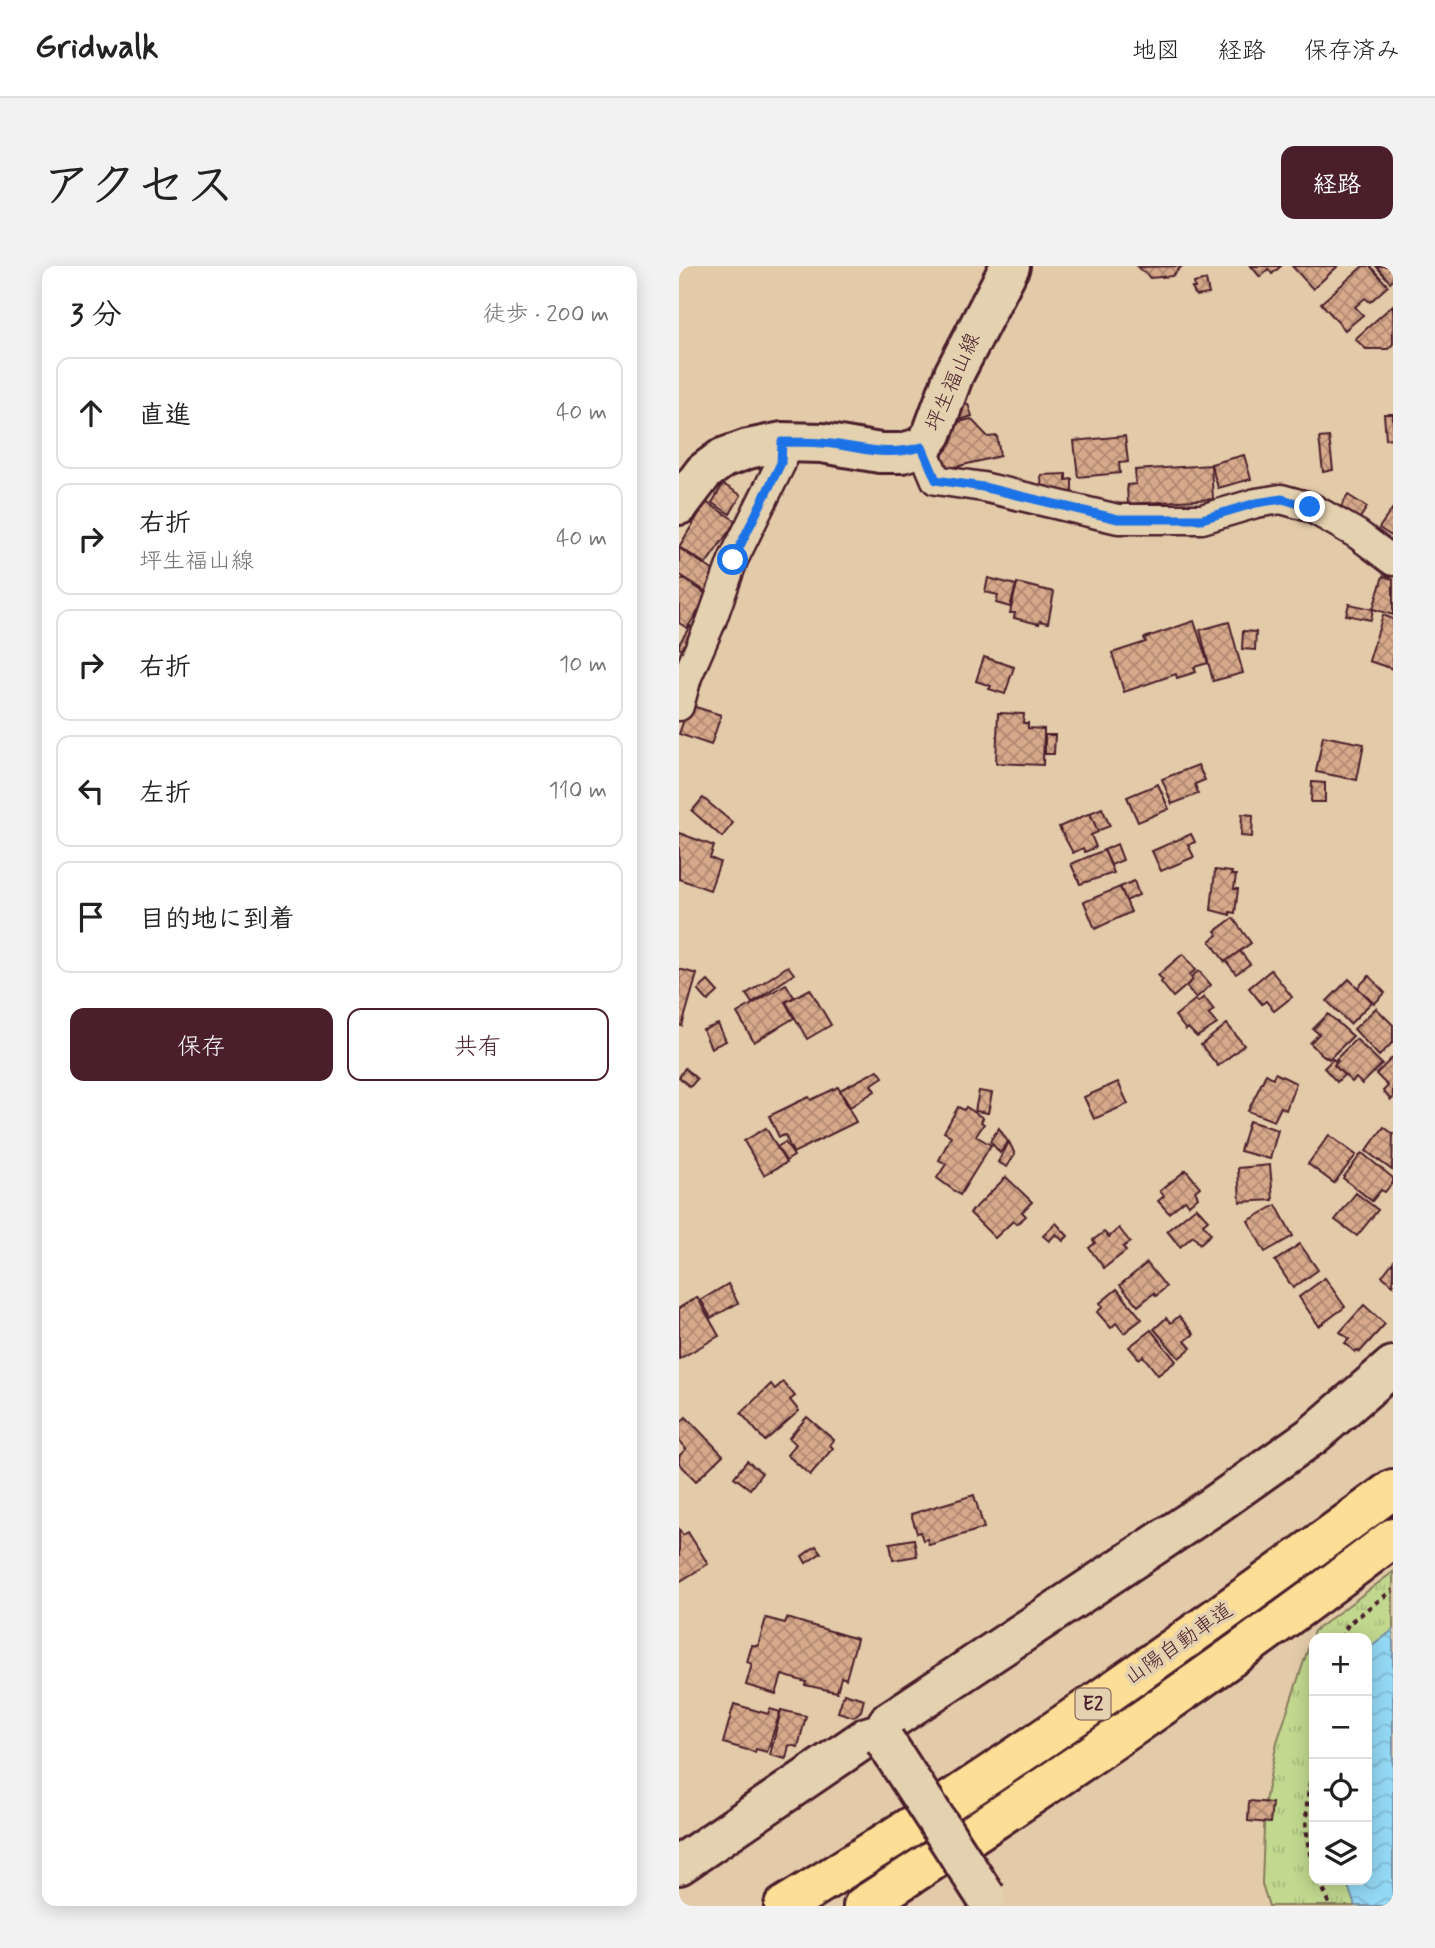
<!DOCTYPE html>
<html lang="ja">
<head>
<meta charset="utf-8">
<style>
	:root { --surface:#fff; --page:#f2f2f2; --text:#222; --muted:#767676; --line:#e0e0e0; --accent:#4a1f2b }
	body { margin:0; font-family:Mynerve,"Klee One",sans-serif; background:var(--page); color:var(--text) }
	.controls { position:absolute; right:21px; bottom:21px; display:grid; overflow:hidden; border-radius:14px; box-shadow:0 4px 18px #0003 }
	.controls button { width:63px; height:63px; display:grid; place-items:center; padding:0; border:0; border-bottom:2px solid var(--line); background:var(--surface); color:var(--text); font:35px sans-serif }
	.stop { position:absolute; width:21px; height:21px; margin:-16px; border:5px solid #1a73e8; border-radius:50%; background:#fff }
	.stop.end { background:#1a73e8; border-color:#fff; box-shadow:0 2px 7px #0008 }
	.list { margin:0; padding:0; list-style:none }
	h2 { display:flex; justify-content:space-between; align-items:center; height:91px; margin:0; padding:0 28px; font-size:30px }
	h2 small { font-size:23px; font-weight:400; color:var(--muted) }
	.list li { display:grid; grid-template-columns:46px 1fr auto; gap:21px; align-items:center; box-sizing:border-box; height:112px; margin:0 14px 14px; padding:0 14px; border:2px solid var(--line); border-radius:14px }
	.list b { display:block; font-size:26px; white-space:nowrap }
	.list p { margin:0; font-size:23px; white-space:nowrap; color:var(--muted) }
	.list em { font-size:23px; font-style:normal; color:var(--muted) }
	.actions { display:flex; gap:14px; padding:21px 28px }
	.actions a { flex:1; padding:16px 0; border:2px solid var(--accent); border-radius:14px; text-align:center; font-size:24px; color:var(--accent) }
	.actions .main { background:var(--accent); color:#fff }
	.icon { flex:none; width:38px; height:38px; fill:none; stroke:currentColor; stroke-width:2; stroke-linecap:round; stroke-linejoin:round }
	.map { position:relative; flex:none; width:714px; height:1640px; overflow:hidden; border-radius:14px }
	header { display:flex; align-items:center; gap:42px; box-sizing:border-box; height:98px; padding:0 35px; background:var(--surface); border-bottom:2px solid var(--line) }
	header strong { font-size:33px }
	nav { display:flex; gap:38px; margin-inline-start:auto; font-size:24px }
	.intro { display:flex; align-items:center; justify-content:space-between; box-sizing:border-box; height:168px; padding:0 42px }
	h1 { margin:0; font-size:49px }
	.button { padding:18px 32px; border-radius:14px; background:var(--accent); color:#fff; font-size:24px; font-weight:700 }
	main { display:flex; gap:42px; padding:0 42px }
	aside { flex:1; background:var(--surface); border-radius:14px; box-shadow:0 4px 18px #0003 }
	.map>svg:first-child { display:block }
</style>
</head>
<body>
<header>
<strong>Gridwalk</strong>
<nav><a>地図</a><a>経路</a><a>保存済み</a></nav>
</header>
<div class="intro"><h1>アクセス</h1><a class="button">経路</a></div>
<main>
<aside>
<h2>3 分<small>徒歩 · 200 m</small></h2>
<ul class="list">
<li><svg class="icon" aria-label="ahead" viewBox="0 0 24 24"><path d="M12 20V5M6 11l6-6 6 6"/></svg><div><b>直進</b></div><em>40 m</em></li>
<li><svg class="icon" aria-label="right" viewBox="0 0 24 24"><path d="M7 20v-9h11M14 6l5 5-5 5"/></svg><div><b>右折</b><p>坪生福山線</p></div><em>40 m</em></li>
<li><svg class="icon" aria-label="right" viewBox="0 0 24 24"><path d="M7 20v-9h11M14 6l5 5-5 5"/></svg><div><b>右折</b></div><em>10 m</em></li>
<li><svg class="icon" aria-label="left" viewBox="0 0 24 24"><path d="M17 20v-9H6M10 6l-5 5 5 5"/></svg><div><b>左折</b></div><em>110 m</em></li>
<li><svg class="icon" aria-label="arrive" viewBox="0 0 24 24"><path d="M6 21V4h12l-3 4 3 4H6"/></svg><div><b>目的地に到着</b></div></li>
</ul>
<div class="actions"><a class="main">保存</a><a>共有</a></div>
</aside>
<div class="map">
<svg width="714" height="1640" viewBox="0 0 714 1640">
	<defs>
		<pattern id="grass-tufts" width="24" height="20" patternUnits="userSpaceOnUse" patternTransform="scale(1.75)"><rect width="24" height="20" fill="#c1d88e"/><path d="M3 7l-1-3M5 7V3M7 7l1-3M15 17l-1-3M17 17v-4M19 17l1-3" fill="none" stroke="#a7b97b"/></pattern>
		<pattern id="water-waves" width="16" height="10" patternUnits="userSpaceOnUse" patternTransform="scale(1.75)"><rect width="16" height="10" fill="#93d8f4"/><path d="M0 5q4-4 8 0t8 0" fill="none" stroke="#80b9d1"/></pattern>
		<pattern id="building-cross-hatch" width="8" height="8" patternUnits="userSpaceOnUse" patternTransform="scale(1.75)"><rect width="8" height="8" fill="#d7a98b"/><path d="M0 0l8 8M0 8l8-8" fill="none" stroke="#b08972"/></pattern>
	</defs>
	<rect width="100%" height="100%" fill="#e3cba9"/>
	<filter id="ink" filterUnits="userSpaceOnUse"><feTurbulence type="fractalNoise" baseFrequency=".0143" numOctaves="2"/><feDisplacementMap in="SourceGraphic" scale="14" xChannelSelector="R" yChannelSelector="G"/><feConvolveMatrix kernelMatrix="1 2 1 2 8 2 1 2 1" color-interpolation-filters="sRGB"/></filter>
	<g filter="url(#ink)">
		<!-- grass -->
		<path fill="url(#grass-tufts)" stroke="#867c5c" stroke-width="2" fill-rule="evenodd" d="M714,1306V1640H590L583,1618L586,1535L598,1476L635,1365ZM635,1372H688V1614H635Z"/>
		<!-- water -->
		<polygon fill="url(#water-waves)" stroke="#768ea4" stroke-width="2" points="714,1364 714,1640 676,1640 667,1614 688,1614 688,1384"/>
		<!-- building -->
		<g fill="url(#building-cross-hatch)" stroke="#4a1f2b" stroke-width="2">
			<polygon points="503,0 493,10 471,12 459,1"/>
			<polygon points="572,0 602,0 593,8 589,3 581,11"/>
			<polygon points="613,0 659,0 634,23"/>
			<polygon points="684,0 691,0 709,20 691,36 686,32 676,41 684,49 666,64 642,37"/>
			<polygon points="697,0 714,0 714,13 711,16"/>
			<polygon points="527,14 530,28 517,30 513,22 516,22 515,17"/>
			<polygon points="714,39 714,78 709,83 687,83 676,73"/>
			<polygon points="289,138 293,150 278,155 275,142"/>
			<polygon points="705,148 714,148 714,172 707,173"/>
			<polygon points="292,153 309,171 318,170 321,190 276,201 277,205 268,208 261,184 268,159"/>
			<polygon points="446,170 449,196 440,197 441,207 399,211 395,175"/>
			<polygon points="650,171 654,204 644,206 640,172"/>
			<polygon points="565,189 572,213 539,222 532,198"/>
			<polygon points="532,199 534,233 449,238 448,219 457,218 456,204"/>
			<polygon points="387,208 387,214 393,213 393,227 363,228 362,209"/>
			<polygon points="44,218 62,229 51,248 33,237"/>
			<polygon points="669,229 688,241 676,260 657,249"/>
			<polygon points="27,236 57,255 27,298 0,281"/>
			<polygon points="714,242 714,271 700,262"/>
			<polygon points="0,282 38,307 26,325 0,308"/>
			<polygon points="704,310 714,313 714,349 694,343"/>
			<polygon points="4,312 33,332 26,343 22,341 8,362 0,357 0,317"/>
			<polygon points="309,312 337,319 331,341 317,337 319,329 306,326"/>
			<polygon points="338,317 375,326 369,357 361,355 360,358 335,352 336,347 331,347"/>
			<polygon points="670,338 694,343 692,354 667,349"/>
			<polygon points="704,349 714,353 714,403 690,395"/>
			<polygon points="515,355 529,397 515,401 517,406 498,412 497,408 445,426 433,387 467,376 465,372"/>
			<polygon points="550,356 564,407 534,415 521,364"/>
			<polygon points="11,360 20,367 8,387 0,382 0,378"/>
			<polygon points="564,365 577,366 576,384 563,383"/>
			<polygon points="305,391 335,401 326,428 310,423 312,420 297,415"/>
			<polygon points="10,439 42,449 32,479 0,468"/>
			<polygon points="319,447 345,448 344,457 349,457 349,462 365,463 364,499 317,497"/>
			<polygon points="366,469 376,469 375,488 366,488"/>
			<polygon points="644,470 685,478 678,514 637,506"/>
			<polygon points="519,499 526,514 516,518 519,528 493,538 483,513"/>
			<polygon points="633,516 646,517 646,536 632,536"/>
			<polygon points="479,518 490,543 459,556 448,531"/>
			<polygon points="24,532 54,557 43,571 13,545"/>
			<polygon points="423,542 431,560 418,565 411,547"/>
			<polygon points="411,547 419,566 412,569 417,581 406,586 404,582 394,587 380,561"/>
			<polygon points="563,548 574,549 573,571 562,570"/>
			<polygon points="0,567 35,580 31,592 41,596 31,624 0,613"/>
			<polygon points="512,568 516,576 509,579 515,591 482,605 473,585"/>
			<polygon points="438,578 444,594 432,599 425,584"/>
			<polygon points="425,584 435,607 401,618 392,598"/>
			<polygon points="536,604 553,606 552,609 557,609 555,623 559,623 556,647 551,646 551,649 532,644"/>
			<polygon points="455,615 460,629 447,635 441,621"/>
			<polygon points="441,621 452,646 416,663 405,636"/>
			<polygon points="554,652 572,677 546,696 531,675 539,669 536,665"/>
			<polygon points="561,685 571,698 557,708 547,695"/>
			<polygon points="504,688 517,704 510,709 514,714 494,731 482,716 484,714 479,709"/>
			<polygon points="109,700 115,708 73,737 67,728"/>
			<polygon points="0,703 18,708 3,760 0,759"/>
			<polygon points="592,704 613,731 595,745 587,735 583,738 570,722"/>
			<polygon points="520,705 532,719 517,732 507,720 514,714 512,711"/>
			<polygon points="690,710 706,727 695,738 678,722"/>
			<polygon points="670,713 693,736 671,758 648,735"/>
			<polygon points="29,715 39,726 29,735 19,724"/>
			<polygon points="107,718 115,731 106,736 115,752 75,776 58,747"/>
			<polygon points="131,723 152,759 128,773 107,736"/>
			<polygon points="525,731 535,744 529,748 538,758 518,771 509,762 507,764 496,750 517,733 519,736"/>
			<polygon points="697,742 714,759 714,776 700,790 675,763"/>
			<polygon points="649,748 674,770 650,793 648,791 647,792 631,777 640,768 634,763"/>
			<polygon points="39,758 47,775 32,782 24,764"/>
			<polygon points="548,758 565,779 539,800 522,779"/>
			<polygon points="677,773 703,798 683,818 677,812 673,816 655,799 659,795 657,793"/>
			<polygon points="714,791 714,832 712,834 704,825 709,820 697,808"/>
			<polygon points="654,793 657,796 655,799 665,809 658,816 645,802"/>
			<polygon points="6,802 18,813 11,821 0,811"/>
			<polygon points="199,804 204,811 192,819 196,825 171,841 161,824"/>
			<polygon points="596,807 617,817 607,844 602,841 595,855 569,845 587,808 594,812"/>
			<polygon points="439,816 449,838 415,853 405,831"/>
			<polygon points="159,821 177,856 114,887 106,869 100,871 90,850 119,836 130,831 132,834"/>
			<polygon points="300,825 313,827 309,847 296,845"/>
			<polygon points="279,841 285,844 287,841 304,852 302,856 305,858 297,870 312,879 281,929 258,912 267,898 260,894 272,870 265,866"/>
			<polygon points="570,855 599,864 591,893 561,885"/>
			<polygon points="705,861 714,868 713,904 687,885"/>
			<polygon points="87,862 107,897 85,909 65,875"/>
			<polygon points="320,862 329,876 321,887 311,875"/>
			<polygon points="650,869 677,889 655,917 629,898"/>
			<polygon points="106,876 115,890 107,895 98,881"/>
			<polygon points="330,876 336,888 328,901 319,896"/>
			<polygon points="683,887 714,912 714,916 706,926 702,924 693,935 664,912"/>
			<polygon points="591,899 594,934 561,936 559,902"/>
			<polygon points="507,904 521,921 516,925 519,931 510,939 506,934 490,947 479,935 485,930 481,925"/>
			<polygon points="327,911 353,936 343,946 347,950 338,958 334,955 316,972 291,947"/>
			<polygon points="677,927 699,944 678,970 656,954"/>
			<polygon points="597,939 614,970 586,986 569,955"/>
			<polygon points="517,941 529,954 524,958 532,968 521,978 514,970 501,981 488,965"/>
			<polygon points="377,957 389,970 384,975 377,968 370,975 364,970"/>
			<polygon points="440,962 451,976 444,981 447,985 425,1002 410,982 416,977 414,974 425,966 430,971"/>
			<polygon points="621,978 639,1004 614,1022 596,995"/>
			<polygon points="714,996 714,1019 703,1010"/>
			<polygon points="468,997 487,1021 477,1030 475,1027 459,1040 441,1019"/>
			<polygon points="646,1012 666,1041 640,1060 620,1031"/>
			<polygon points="49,1018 59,1037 32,1052 22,1034"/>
			<polygon points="438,1023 463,1053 445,1067 437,1057 432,1062 418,1046 424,1041 421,1037"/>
			<polygon points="18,1031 40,1070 0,1093 0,1042"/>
			<polygon points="685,1039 706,1058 681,1086 678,1084 676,1086 666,1077 670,1073 661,1066"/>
			<polygon points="500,1050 515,1068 506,1075 512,1082 500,1092 475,1063 487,1052 492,1057"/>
			<polygon points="472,1064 497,1095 479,1109 464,1090 460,1093 450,1081"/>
			<polygon points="104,1116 116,1130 111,1134 120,1145 86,1175 62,1147 92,1118 96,1123"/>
			<polygon points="7,1151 44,1189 17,1215 0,1197 0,1190 7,1183 0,1175 0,1158"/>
			<polygon points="128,1151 155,1174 151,1179 154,1182 131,1209 108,1189 117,1178 110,1172"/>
			<polygon points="68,1195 83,1207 71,1223 55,1211"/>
			<polygon points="295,1229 305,1262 250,1279 248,1273 244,1274 241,1266 238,1267 232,1248"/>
			<polygon points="0,1263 4,1269 9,1266 29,1298 0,1316"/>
			<polygon points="235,1273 238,1290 214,1294 211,1277"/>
			<polygon points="137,1280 142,1287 127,1297 123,1290"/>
			<polygon points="87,1352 106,1357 108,1352 178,1373 167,1413 162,1411 158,1426 126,1419 127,1416 103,1409 97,1428 67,1419 73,1398 68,1396 73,1379 79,1380"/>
			<polygon points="165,1427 185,1433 182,1445 175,1451 159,1446"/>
			<polygon points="55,1438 89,1448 91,1443 101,1446 88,1486 77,1483 76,1486 44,1477"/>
			<polygon points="102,1444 127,1450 119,1481 110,1479 107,1493 91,1489"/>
			<polygon points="570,1535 593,1537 591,1557 569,1555"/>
		</g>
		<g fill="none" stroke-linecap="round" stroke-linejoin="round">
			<!-- street casing -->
			<g stroke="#4a1f2b" stroke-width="33">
				<g id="street">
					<polyline points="243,181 257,214 304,221 439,253 523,253 577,237 602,233 631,241 678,268 714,295"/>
					<polyline points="0,440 8,411 32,356 54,294 102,197 103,176"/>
				</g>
			</g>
			<!-- secondary casing -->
			<g stroke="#4a1f2b" stroke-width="44">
				<g id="secondary">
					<polyline points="0,239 25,206 44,192 69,183 103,176 143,177 201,187 223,187 243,181 253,168 275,108 331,0"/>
					<polyline points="0,1599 188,1471 204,1466 209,1456 533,1241 633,1170 714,1100"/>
				</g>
			</g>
			<!-- highway casing -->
			<g stroke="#4a1f2b" stroke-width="44">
				<g id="highway">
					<path d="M105,1640C315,1512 516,1369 714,1223"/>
					<path d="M184,1640C365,1523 543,1403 714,1272"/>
				</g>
			</g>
			<!-- path -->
			<g stroke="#4a1f2b" stroke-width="4.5" stroke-dasharray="5 5" stroke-linecap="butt">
				<polyline points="662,1372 669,1358 714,1324"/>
				<path d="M635,1496C628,1531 622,1565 635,1600"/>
				<polyline points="641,1614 651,1640"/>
			</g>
			<!-- street -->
			<use href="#street" stroke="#e4d1af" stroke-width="28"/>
			<!-- secondary -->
			<use href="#secondary" stroke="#e4d1af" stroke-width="38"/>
			<!-- highway -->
			<use href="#highway" stroke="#fdde96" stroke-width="38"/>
			<!-- secondary-bridge casing -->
			<g stroke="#4a1f2b" stroke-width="44" stroke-linecap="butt">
				<polyline id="secondary-bridge" points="206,1475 307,1631"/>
			</g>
			<!-- secondary-bridge -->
			<use href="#secondary-bridge" stroke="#e4d1af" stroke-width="38"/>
		</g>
	</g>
	<g fill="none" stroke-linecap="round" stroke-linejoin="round" filter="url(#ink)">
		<!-- route -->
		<path stroke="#1a73e8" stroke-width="9" d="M54,294L102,197L103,176C116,176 129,176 143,177C181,180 203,192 243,181L257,214L304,221L439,253H523L577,237L603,233L631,241"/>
	</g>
	<g text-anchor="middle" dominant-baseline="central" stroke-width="7" stroke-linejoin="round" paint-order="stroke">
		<!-- shield labels -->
		<rect fill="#e4d1af" stroke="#785453" stroke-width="2" x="396.5" y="1422.5" width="35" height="31" rx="5"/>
		<g font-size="19" font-weight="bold" fill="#4a1f2b">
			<text x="414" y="1438">E2</text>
		</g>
		<!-- street labels -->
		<g font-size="21" fill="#4a1f2b" stroke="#e4d1af">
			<text transform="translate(274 116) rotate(-66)">坪生福山線</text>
			<text transform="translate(500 1378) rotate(-35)">山陽自動車道</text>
		</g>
	</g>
</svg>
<div class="controls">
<button>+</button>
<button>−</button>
<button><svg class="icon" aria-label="locate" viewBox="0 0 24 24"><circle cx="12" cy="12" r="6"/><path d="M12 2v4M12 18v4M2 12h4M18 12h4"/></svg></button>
<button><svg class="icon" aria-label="layers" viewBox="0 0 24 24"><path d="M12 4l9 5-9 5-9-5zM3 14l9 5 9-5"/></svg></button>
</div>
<div class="stop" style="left:54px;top:294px"></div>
<div class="stop end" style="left:631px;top:241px"></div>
</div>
</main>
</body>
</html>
